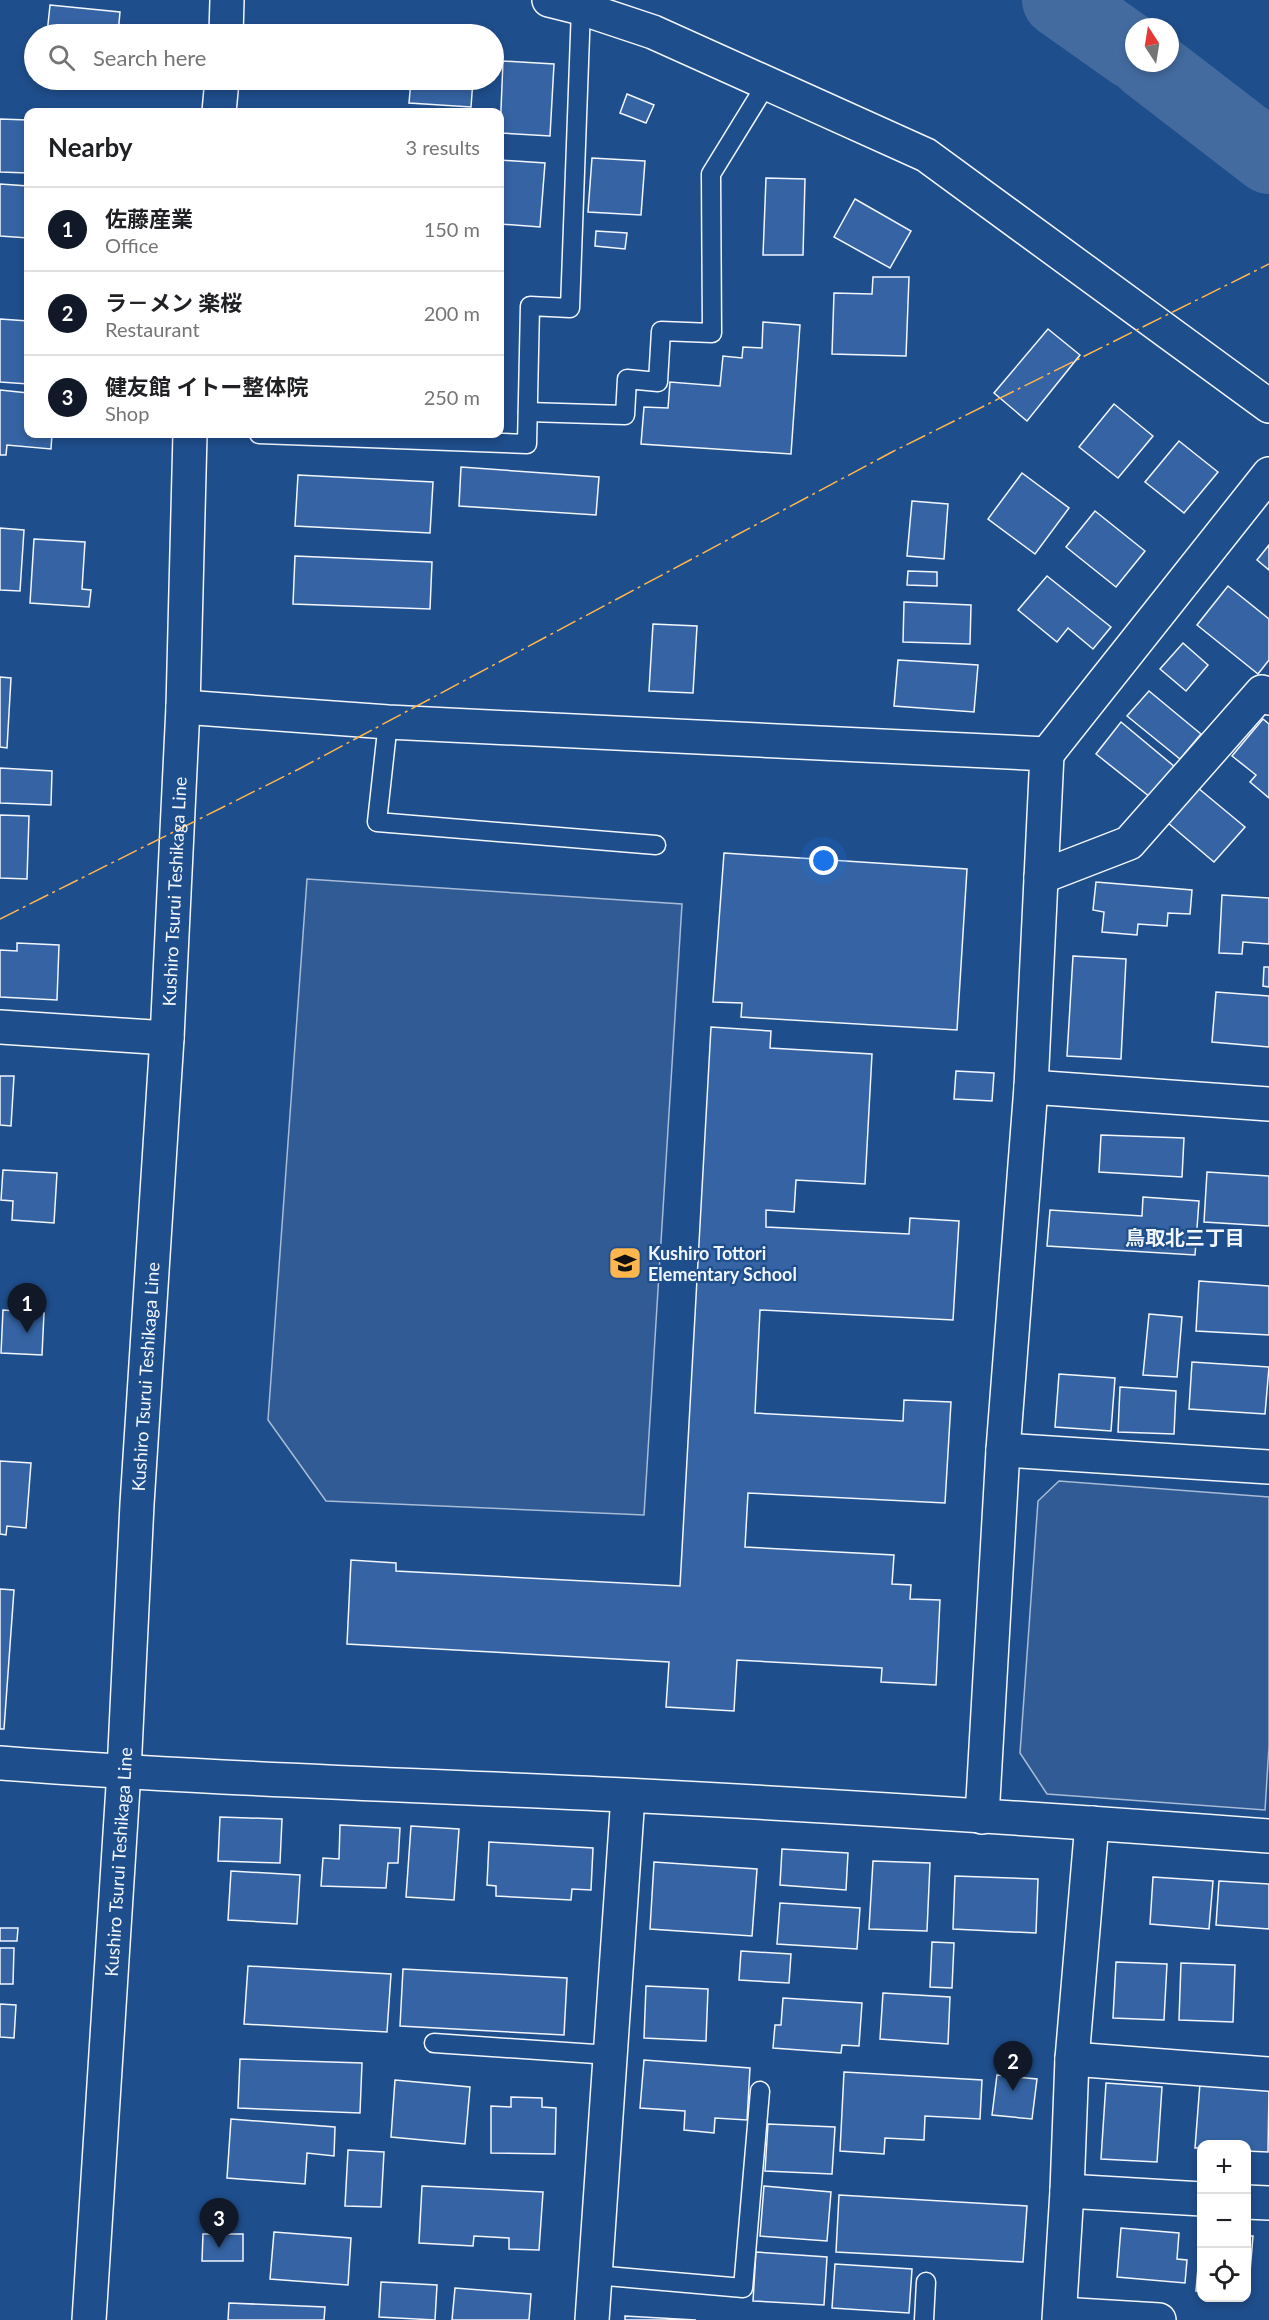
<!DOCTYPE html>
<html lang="en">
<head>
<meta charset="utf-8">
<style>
	:root { --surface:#fff; --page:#f6f6f6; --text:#202124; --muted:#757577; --line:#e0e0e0; --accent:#111827 }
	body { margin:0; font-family:Lato,"Noto Sans JP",sans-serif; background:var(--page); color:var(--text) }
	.controls { position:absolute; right:18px; bottom:18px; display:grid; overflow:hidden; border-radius:12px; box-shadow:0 3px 9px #0003 }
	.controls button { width:54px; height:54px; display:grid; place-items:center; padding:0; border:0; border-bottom:2px solid var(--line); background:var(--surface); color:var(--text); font:30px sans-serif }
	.compass { position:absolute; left:1125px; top:18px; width:54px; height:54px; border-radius:50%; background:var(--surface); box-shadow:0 3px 9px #0003; rotate:348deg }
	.you { position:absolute; left:824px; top:861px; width:21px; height:21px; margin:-15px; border:4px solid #fff; border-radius:50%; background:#1a73e8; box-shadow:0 0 0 9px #1a73e833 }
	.badge { display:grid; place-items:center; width:39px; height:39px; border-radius:50%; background:var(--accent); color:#fff; font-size:20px; font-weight:700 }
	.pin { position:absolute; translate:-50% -50px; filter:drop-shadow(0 2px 3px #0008) }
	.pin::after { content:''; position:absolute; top:32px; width:21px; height:18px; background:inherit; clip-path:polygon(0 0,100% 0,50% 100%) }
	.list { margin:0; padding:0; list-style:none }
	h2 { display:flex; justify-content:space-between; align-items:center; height:78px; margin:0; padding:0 24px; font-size:26px }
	h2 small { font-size:20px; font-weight:400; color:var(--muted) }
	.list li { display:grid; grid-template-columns:39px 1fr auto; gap:18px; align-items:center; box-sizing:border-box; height:84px; padding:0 24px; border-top:2px solid var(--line) }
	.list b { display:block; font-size:22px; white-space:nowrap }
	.list p { margin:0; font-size:20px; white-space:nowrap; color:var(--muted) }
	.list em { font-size:20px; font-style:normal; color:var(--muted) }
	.icon { flex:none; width:33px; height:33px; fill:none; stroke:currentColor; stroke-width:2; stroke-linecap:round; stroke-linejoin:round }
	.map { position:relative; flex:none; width:1269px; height:2320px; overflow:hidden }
	.search { position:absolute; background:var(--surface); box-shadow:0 3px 9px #0003; left:24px; top:24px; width:480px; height:66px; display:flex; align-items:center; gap:15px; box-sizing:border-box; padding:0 21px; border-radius:33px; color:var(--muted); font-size:22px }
	.panel { position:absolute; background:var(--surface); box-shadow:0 3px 9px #0003; left:24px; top:108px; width:480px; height:330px; border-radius:12px }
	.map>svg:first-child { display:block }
</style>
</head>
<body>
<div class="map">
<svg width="1269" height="2320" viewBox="0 0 1269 2320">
	<rect width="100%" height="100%" fill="#1f4e8c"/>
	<!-- built -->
	<g fill="#305b95" stroke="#a8bbd7" stroke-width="1.5">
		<polygon points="307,879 682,904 644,1515 326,1501 268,1420"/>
		<polygon points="1059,1481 1269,1497 1269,1746 1265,1810 1047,1794 1020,1753 1038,1501"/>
	</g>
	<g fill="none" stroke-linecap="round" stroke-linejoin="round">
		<!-- river -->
		<g stroke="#446ba0" stroke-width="74">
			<polyline points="1059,0 1134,53"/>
			<polyline points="1147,63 1269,157"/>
		</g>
	</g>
	<!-- building -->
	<g fill="#3563a3" stroke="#f2f6ff" stroke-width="1.5">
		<polygon points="50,5 120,12 118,34 47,34"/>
		<polygon points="503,61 554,64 550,136 500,133"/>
		<polygon points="411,80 473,80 471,107 409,103"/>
		<polygon points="324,81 324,80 395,80 394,85"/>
		<polygon points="627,94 654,105 646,123 620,113"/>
		<polygon points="0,119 28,120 28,173 0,172"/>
		<polygon points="592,158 645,161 641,215 588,212"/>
		<polygon points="500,160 545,163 540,227 500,224"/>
		<polygon points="766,178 805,179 803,255 763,255"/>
		<polygon points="0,184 28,186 28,238 0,236"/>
		<polygon points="855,199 911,231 890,268 834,237"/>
		<polygon points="596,231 627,233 625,249 595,246"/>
		<polygon points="873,277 909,277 906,356 832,354 834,293 872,294"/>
		<polygon points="0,319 28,321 28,384 0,382"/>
		<polygon points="763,322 800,325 791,454 641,444 644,407 668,408 670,382 720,386 723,356 742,358 743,347 762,348"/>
		<polygon points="1048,329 1080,355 1027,421 994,393"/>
		<polygon points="0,390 28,393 28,434 70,434 69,436 52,434 51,449 7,445 6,455 0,455"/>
		<polygon points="1114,404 1153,436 1118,478 1079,447"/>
		<polygon points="1179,441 1218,472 1184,513 1145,482"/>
		<polygon points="461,467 599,477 596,515 459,506"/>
		<polygon points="1022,473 1069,508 1035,554 988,519"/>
		<polygon points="298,475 433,482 430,533 295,526"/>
		<polygon points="912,501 948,504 944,559 907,556"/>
		<polygon points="1095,511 1145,551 1116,587 1066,547"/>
		<polygon points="0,528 24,530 20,591 0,590"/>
		<polygon points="34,539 85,542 82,589 91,590 89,607 30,603"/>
		<polygon points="1269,545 1269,570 1257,560"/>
		<polygon points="295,556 432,562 430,609 293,604"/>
		<polygon points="908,571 937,572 937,586 907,585"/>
		<polygon points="1047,576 1111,627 1093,649 1068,628 1057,642 1018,610"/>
		<polygon points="1228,586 1269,619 1269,660 1258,674 1197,625"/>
		<polygon points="904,602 971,605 970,644 903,642"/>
		<polygon points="653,624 697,626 693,693 649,691"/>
		<polygon points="1183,643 1208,665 1186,691 1160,669"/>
		<polygon points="898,660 978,665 974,712 894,706"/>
		<polygon points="0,677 11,678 7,748 0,747"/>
		<polygon points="1149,691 1201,734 1180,759 1127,716"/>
		<polygon points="1263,719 1269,724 1269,798 1250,782 1256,775 1232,756"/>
		<polygon points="1121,722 1175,767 1150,797 1096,754"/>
		<polygon points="0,768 52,771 51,805 0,803"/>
		<polygon points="1198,788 1245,827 1214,862 1168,823"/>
		<polygon points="0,815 29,816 27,879 0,878"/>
		<polygon points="724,853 967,869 957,1030 741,1017 742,1003 713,1002"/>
		<polygon points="1096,882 1192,890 1190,914 1168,913 1167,926 1138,924 1137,935 1102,932 1104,912 1093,910"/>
		<polygon points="1222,895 1269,898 1269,944 1243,942 1242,954 1219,953"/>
		<polygon points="17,943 59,945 57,1000 0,997 0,950 17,951"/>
		<polygon points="1073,956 1126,959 1121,1059 1067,1056"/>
		<polygon points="1264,967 1269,967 1269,987 1263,986"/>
		<polygon points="1216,992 1269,996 1269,1047 1212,1042"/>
		<polygon points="711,1027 771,1031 770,1048 872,1054 865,1184 796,1180 794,1212 766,1210 766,1227 909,1234 910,1218 959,1221 953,1320 760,1310 755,1413 903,1421 904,1400 951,1402 945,1503 748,1493 745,1547 894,1555 892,1584 911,1585 910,1599 940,1600 936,1685 881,1682 882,1668 737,1660 734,1711 666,1707 669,1662 347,1644 351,1560 396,1563 396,1571 680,1586"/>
		<polygon points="956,1071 994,1073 992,1101 954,1099"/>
		<polygon points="0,1076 14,1076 11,1126 0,1125"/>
		<polygon points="1101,1135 1184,1138 1182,1177 1099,1172"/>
		<polygon points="3,1170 57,1173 54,1223 12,1220 13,1201 1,1200"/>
		<polygon points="1207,1172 1269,1176 1269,1226 1204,1222"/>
		<polygon points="1143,1197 1199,1201 1195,1255 1047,1246 1050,1210 1142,1216"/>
		<polygon points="1199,1281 1269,1286 1269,1335 1196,1331"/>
		<polygon points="3,1310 44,1313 42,1355 1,1353"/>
		<polygon points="1149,1314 1182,1317 1177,1377 1143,1375"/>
		<polygon points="1192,1362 1269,1367 1265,1414 1189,1409"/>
		<polygon points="1059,1374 1115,1378 1111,1431 1055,1427"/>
		<polygon points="1120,1387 1176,1391 1174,1434 1118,1432"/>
		<polygon points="0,1461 31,1463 26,1528 7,1526 6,1535 0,1534"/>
		<polygon points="0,1589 14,1590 4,1729 0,1729"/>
		<polygon points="220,1817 282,1819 280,1863 218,1861"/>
		<polygon points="340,1825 400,1828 398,1863 388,1863 386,1888 321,1886 323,1858 339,1859"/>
		<polygon points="411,1826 459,1829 454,1900 406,1897"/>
		<polygon points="489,1842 593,1848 591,1890 572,1889 571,1900 496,1896 496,1886 487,1885"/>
		<polygon points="782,1849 848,1853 846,1890 780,1885"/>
		<polygon points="873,1861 930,1863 927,1931 869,1929"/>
		<polygon points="654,1862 757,1869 752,1936 650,1929"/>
		<polygon points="231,1871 300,1875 297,1924 228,1920"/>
		<polygon points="955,1876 1038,1879 1036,1933 953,1929"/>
		<polygon points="1153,1877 1213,1881 1209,1929 1150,1924"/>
		<polygon points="1219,1881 1269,1884 1269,1929 1216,1925"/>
		<polygon points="780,1903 860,1908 857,1949 777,1944"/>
		<polygon points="0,1928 18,1928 17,1941 0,1941"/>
		<polygon points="932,1942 954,1943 952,1988 930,1987"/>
		<polygon points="0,1948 14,1948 13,1984 0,1984"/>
		<polygon points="741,1951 791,1954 789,1983 739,1980"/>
		<polygon points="1116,1962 1167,1964 1164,2020 1113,2018"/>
		<polygon points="1181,1963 1235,1965 1233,2022 1179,2020"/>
		<polygon points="248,1966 391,1974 387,2032 244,2024"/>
		<polygon points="403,1969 567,1978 564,2035 400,2026"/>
		<polygon points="646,1986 708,1989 706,2041 644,2038"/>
		<polygon points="883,1993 950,1997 948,2044 880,2039"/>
		<polygon points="783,1998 862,2003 859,2046 842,2045 841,2053 773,2048 775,2025 781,2025"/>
		<polygon points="0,2004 16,2005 14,2038 0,2037"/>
		<polygon points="240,2059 362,2063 360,2113 238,2108"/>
		<polygon points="644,2060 750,2068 747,2120 715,2118 714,2133 684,2130 685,2111 640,2108"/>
		<polygon points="844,2072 982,2080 980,2119 925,2116 924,2140 885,2138 884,2154 840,2151"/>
		<polygon points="997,2075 1037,2079 1032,2119 992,2115"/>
		<polygon points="395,2080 470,2087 465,2144 391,2137"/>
		<polygon points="1106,2083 1162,2087 1157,2162 1101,2159"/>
		<polygon points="1200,2083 1269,2088 1268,2152 1246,2151 1246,2144 1202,2144 1202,2148 1195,2148"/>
		<polygon points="511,2097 542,2098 542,2107 556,2108 555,2154 491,2153 491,2106 511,2107"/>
		<polygon points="231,2119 335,2127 334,2156 307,2153 305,2184 227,2178"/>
		<polygon points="768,2124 835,2127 832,2174 765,2171"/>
		<polygon points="348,2150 384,2152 381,2207 345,2206"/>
		<polygon points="422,2186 543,2192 539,2250 509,2249 509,2238 474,2236 473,2246 419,2243"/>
		<polygon points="764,2186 831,2192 827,2241 760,2236"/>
		<polygon points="839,2195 1027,2206 1023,2262 836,2252"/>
		<polygon points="1121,2228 1179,2233 1177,2259 1187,2260 1185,2283 1117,2277"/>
		<polygon points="274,2232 351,2238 348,2285 270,2279"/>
		<polygon points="1201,2232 1202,2232 1202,2291 1196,2291"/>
		<polygon points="203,2234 243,2234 243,2261 202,2261"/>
		<polygon points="1246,2236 1253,2236 1248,2296 1246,2295"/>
		<polygon points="756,2252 827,2257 824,2305 753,2301"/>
		<polygon points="835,2264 912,2269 909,2313 832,2308"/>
		<polygon points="381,2282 437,2285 435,2320 379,2317"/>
		<polygon points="455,2288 531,2294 529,2320 452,2320"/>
		<polygon points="229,2303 325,2307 324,2320 228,2320"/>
		<polygon points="625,2316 696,2320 625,2320"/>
	</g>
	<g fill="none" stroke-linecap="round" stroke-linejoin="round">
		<!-- service casing -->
		<g stroke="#f2f6ff" stroke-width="21">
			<g id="service">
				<polyline points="528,412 625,415 627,379 658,382 661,331 712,333 711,174 767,83"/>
				<polyline points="259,434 527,444 530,306 570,308 581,8"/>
				<polyline points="388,722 377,822 656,845"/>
				<polyline points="434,2043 610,2055"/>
				<polyline points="595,2275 743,2288 760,2091"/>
				<polyline points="924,2320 926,2282"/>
			</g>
		</g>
		<!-- minor casing -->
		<g stroke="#f2f6ff" stroke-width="36">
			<g id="minor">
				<polyline points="549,0 581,8 653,32 926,155 1269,406"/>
				<polyline points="183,707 388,722 1047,754 1031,1087 1003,1450 982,1817"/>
				<polyline points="1047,754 1269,474"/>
				<polyline points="1041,877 1129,843 1262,692 1269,698"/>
				<polyline points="0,1027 167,1038"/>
				<polyline points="1031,1087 1269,1104"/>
				<polyline points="1003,1450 1269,1467"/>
				<path d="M0,1763C208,1779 417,1785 625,1795C840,1806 1055,1820 1269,1836"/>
				<polyline points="1072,2059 1269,2074"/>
				<polyline points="1067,2191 1202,2199"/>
				<polyline points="1246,2202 1269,2203"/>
				<polyline points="1060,2314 1159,2320"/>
				<polyline points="592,2320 628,1796"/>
				<polyline points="1059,2320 1067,2191 1072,2059 1092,1823"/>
			</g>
		</g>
		<!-- primary casing -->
		<g stroke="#f2f6ff" stroke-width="36">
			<g id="primary">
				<polyline points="226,34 227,0"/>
				<polyline points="219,112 222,80"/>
				<path id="s1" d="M89,2320L124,1771L137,1504L167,1038L183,707L190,434"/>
			</g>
		</g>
		<!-- service -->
		<use href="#service" stroke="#1f4e8c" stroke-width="18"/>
		<!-- minor -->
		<use href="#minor" stroke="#1f4e8c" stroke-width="33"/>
		<!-- primary -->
		<use href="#primary" stroke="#1f4e8c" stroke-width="33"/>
		<!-- power -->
		<polyline stroke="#ffb74d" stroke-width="1.5" stroke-dasharray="21 4.5 3 4.5" stroke-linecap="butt" points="0,919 299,769 892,452 1269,264"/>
	</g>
	<!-- icons -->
	<defs>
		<g id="school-square" transform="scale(1.725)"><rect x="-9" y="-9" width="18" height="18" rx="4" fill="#ffb74d" stroke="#1f4e8c"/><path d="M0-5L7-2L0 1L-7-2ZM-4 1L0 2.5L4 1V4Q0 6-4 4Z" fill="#111"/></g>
	</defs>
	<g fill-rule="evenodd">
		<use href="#school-square" x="625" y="1263"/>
	</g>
	<g text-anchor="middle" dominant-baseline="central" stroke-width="4.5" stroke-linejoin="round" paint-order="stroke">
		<!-- street labels -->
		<g font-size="18" fill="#f2f6ff" stroke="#1f4e8c">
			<text stroke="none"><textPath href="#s1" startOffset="1431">Kushiro Tsurui Teshikaga Line</textPath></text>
			<text stroke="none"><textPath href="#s1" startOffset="945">Kushiro Tsurui Teshikaga Line</textPath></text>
			<text stroke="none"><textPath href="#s1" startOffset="459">Kushiro Tsurui Teshikaga Line</textPath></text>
		</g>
		<!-- poi labels -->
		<g font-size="18" font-weight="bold" fill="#f2f6ff" stroke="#1f4e8c" text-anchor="start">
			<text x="648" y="1253">Kushiro Tottori<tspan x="648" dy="21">Elementary School</tspan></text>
		</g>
		<!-- neighbourhood labels -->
		<g font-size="20" font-weight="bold" fill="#f2f6ff" stroke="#1f4e8c">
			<text x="1185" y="1237">鳥取北三丁目</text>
		</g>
	</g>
</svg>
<div class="controls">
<button>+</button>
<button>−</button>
<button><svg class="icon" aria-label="locate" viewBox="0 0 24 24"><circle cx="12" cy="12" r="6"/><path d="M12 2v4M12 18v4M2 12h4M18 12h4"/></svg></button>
</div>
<svg class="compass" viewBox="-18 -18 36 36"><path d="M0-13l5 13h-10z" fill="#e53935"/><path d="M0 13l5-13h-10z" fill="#757577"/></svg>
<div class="you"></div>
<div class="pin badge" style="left:27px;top:1333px">1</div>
<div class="pin badge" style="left:1013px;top:2091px">2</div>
<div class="pin badge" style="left:219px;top:2248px">3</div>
<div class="search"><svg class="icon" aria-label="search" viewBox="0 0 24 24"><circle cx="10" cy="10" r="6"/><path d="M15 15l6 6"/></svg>Search here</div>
<section class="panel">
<h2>Nearby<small>3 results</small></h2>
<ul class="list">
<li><span class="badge">1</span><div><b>佐藤産業</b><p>Office</p></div><em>150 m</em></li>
<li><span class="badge">2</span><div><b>ラ－メン 楽桜</b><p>Restaurant</p></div><em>200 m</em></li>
<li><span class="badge">3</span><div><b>健友館 イトー整体院</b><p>Shop</p></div><em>250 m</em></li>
</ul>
</section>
</div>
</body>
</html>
